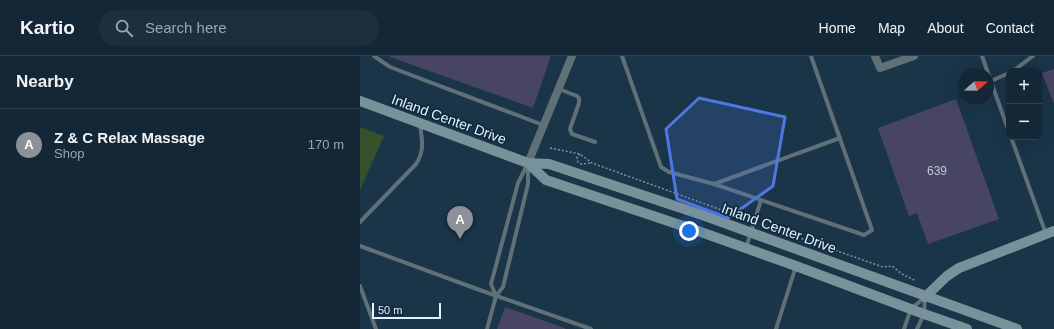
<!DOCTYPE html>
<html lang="en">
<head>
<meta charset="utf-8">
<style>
	:root { --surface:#142736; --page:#1d2f3e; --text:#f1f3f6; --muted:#9da5ad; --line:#334451; --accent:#8c9099 }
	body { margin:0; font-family:Arial,sans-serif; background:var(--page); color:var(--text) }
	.controls { position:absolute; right:12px; top:12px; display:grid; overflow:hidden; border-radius:8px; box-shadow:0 4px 16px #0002 }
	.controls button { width:36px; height:36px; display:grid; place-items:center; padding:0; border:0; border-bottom:1px solid var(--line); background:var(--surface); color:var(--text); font:20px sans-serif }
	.compass { position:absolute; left:598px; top:12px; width:36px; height:36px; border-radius:50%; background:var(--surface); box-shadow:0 4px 16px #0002; rotate:70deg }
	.scale { position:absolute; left:12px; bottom:10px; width:69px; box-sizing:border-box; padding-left:4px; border:2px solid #e2f2ff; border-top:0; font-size:11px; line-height:14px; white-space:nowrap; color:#e2f2ff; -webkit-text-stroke:3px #102a3e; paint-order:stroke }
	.you { position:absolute; left:329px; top:175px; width:14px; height:14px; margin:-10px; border:3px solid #fff; border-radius:50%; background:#1a73e8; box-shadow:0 0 0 6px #1a73e833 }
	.badge { display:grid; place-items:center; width:26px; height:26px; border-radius:50%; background:var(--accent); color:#fff; font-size:13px; font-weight:700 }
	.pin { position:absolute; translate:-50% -33px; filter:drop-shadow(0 1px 2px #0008) }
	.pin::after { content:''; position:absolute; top:21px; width:14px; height:12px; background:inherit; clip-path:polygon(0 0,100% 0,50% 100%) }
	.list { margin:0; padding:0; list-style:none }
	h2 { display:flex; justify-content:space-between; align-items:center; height:52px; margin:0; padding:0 16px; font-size:17px }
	h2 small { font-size:13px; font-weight:400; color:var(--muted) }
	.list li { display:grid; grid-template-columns:26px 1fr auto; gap:12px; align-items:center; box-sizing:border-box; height:72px; padding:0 16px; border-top:1px solid var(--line) }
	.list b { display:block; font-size:15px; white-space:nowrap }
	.list p { margin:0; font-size:13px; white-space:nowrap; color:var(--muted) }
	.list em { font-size:13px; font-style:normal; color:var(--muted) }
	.icon { flex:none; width:22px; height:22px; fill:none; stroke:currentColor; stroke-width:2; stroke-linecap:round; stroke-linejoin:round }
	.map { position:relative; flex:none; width:694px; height:273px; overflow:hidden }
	header { display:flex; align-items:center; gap:24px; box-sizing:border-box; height:56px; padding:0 20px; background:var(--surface); border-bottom:1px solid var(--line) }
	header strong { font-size:19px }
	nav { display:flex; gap:22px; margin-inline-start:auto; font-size:14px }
	.search { width:280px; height:36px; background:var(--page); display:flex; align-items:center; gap:10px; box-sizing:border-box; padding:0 14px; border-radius:22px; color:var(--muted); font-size:15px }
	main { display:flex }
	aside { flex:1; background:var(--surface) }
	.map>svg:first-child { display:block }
</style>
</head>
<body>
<header>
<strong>Kartio</strong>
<div class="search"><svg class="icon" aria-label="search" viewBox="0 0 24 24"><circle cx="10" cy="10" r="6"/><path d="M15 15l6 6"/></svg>Search here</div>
<nav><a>Home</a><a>Map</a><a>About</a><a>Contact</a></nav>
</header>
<main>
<aside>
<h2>Nearby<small></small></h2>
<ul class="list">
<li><span class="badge">A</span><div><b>Z &amp; C Relax Massage</b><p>Shop</p></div><em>170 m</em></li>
</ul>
</aside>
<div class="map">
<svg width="694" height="273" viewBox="0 0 694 273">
	<rect width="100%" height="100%" fill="#1a3448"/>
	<!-- green -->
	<polygon fill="#345129" points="0,71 24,80 0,134"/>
	<!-- building -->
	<g fill="#474562">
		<polygon points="30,0 191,0 173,52 30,1"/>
		<polygon points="694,13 694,46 693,46 682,17"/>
		<polygon points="596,43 639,163 568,188 557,157 549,160 518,72"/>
		<polygon points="145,251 205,272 205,273 137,273"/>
	</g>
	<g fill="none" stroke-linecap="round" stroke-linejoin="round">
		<!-- path -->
		<g stroke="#7e93a3" stroke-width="1.5" stroke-dasharray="2 2" stroke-linecap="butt">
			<polyline points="190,92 220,98 232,107 389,164"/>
			<polyline points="220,98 217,101 218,106 221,108 232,107"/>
			<polyline points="400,168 523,211 532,210 542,218 556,225"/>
		</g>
		<!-- lane -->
		<g stroke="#5f7076" stroke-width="4">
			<polyline points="14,0 30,11 183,69"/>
			<polyline points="262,0 301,111 309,116 354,128 504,179 512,174 451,0"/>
			<polyline points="622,0 649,76"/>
			<polyline points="653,15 673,0"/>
			<polyline points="631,25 649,17"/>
			<polyline points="199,33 217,40 219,42 219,47 210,73 212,78 235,86"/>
			<polyline points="651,81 686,178"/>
			<polyline points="354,128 480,82"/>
			<path d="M0,166L56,108C65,94 62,84 60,69"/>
			<polyline points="0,190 117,233 231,273"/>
			<polyline points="386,192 401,144"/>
			<polyline points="0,230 16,273"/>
			<polyline points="136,240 131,228 158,127 168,107"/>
			<polyline points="127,273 136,240 143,231 168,128 168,109"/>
			<polyline points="416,273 436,210"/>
			<polyline points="544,273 551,253 565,241"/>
			<polyline points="557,273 564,258 565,241"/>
		</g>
		<!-- street -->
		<g stroke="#5f7076" stroke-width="8">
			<polyline points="515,0 520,12 554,0"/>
			<polyline points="168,107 212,0"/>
		</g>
		<!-- secondary -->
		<g stroke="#78929c" stroke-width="10">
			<polyline points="0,45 168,107 189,108 345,160 657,273"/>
			<polyline points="168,107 186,124 338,175 436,210 564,258 607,273"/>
			<polyline points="565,241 587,220 599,212 694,175"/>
		</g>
	</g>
	<!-- marked area -->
	<path fill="#4e77e2" fill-opacity="0.2" stroke="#4e77e2" stroke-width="3" stroke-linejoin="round" d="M339,42L425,61L413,130L368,162L317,143L306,73Z"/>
	<g text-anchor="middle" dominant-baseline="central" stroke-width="3.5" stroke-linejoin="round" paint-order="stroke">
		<!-- number labels -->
		<g font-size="12" fill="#bbc7d8">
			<text x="577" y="115">639</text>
		</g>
		<!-- street labels -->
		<g font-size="14" fill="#e2f2ff" stroke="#102a3e">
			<text transform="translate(89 63) rotate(20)">Inland Center Drive</text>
			<text transform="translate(419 172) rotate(20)">Inland Center Drive</text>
		</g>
	</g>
</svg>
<div class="controls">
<button>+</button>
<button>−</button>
</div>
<svg class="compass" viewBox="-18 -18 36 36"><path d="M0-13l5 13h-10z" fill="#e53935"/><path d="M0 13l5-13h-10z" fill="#9da5ad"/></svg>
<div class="scale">50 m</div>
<div class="you"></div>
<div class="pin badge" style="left:100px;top:183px">A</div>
</div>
</main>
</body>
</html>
